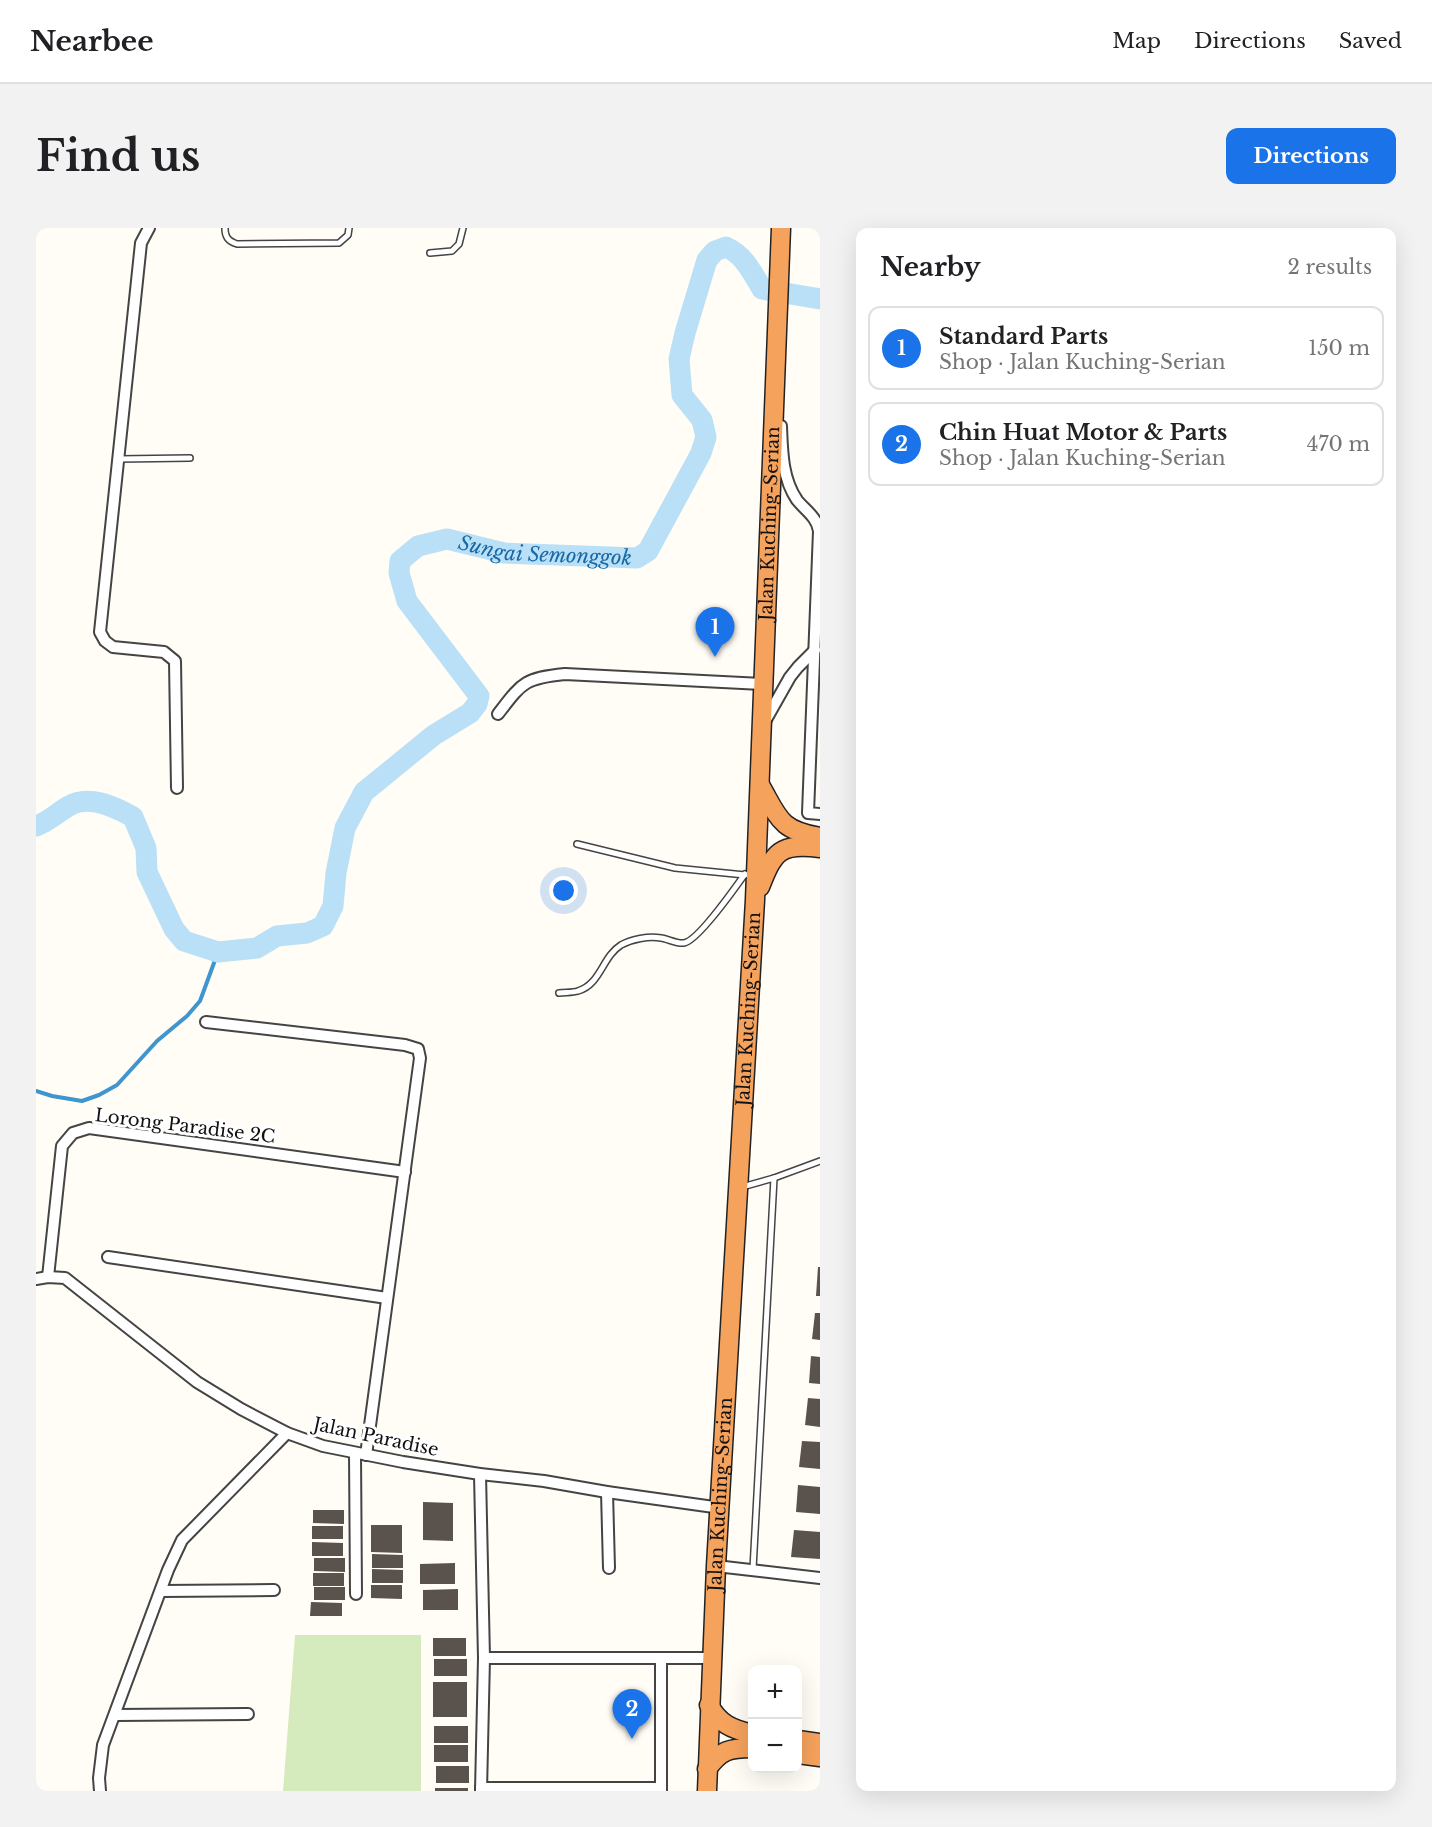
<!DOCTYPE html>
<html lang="en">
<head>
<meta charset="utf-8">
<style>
	:root { --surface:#fff; --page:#f2f2f2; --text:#202124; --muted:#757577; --line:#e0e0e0; --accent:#1a73e8 }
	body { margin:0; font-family:"Libre Baskerville",serif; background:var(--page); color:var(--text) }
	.controls { position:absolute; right:18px; bottom:18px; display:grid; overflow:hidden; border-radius:12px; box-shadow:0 6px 24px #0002 }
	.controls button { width:54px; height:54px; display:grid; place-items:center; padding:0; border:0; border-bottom:2px solid var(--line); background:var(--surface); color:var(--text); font:30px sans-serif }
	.you { position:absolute; left:528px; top:663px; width:21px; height:21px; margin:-15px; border:4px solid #fff; border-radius:50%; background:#1a73e8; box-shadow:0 0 0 9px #1a73e833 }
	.badge { display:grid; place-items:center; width:39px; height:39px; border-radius:50%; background:var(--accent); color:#fff; font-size:20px; font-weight:700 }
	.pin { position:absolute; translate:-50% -50px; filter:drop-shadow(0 2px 3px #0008) }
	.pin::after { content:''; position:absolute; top:32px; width:21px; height:18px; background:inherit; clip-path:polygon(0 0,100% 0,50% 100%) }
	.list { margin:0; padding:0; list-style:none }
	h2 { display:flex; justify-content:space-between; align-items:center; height:78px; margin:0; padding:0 24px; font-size:26px }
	h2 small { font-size:20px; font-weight:400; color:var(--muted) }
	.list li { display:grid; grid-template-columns:39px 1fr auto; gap:18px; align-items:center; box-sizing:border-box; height:84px; margin:0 12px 12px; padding:0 12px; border:2px solid var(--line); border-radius:12px }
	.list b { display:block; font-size:22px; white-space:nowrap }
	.list p { margin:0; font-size:20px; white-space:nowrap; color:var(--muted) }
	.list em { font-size:20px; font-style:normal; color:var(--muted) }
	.map { position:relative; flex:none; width:784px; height:1563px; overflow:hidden; border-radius:12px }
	header { display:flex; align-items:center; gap:36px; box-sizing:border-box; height:84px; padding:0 30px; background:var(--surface); border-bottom:2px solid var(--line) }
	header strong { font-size:28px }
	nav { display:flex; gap:33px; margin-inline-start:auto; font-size:21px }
	.intro { display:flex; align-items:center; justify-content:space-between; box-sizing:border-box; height:144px; padding:0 36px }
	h1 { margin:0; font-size:42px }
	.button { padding:15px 27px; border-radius:12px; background:var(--accent); color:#fff; font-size:21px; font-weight:700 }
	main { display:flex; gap:36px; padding:0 36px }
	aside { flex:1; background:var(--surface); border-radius:12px; box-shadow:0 6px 24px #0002 }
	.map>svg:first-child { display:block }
</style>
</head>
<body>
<header>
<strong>Nearbee</strong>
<nav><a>Map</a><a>Directions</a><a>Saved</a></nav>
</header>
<div class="intro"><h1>Find us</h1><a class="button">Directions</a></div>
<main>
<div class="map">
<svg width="784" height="1563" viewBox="0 0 784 1563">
	<rect width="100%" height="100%" fill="#fffdf5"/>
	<!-- green -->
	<polygon fill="#d5ebbd" points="259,1407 385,1407 385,1563 247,1563"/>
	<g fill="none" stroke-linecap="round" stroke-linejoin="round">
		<!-- stream -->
		<polyline stroke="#3f96cf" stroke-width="4" points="0,863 16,868 46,873 63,867 81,857 121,813 151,788 164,773 182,724"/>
		<!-- river -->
		<path stroke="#b9e0f7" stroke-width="21" id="s1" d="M0,598C12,594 22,584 33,578C53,566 79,579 97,589L110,620L111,644L138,701L148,713L182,724L221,720L241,708L271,705L287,698L297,678L300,645L309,600L328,564L398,507L434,485L441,476L443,468L371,373L363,345L364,333L382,318L411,311L468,325L601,330L612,323L665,225L670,209L666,192L646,167L643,131L649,105L671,32L679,23L690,19C708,27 716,44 726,61L784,71"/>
	</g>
	<!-- building -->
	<g fill="#5a524d">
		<polygon points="782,1039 784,1039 784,1068 780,1068"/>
		<polygon points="779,1085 784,1085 784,1112 776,1111"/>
		<polygon points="775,1128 784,1129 784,1156 773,1155"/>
		<polygon points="772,1170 784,1171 784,1199 769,1197"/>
		<polygon points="766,1213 784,1214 784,1241 763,1239"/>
		<polygon points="762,1257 784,1259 784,1286 760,1284"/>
		<polygon points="387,1274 417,1275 417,1313 387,1312"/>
		<polygon points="277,1282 308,1282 308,1296 277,1295"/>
		<polygon points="335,1297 366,1297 366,1325 335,1324"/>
		<rect x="276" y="1298" width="31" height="13"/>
		<polygon points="758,1302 784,1304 784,1331 755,1329"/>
		<polygon points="276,1314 307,1315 307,1328 276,1328"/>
		<polygon points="336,1326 367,1327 367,1340 336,1340"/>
		<polygon points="278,1330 309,1330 309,1344 278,1343"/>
		<polygon points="419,1335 419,1356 384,1356 384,1336"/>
		<polygon points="336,1341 367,1342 367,1355 336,1355"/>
		<rect x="277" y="1345" width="31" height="13"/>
		<polygon points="335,1357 366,1357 366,1371 335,1370"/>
		<rect x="278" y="1359" width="31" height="13"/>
		<polygon points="422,1361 422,1382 387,1382 387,1362"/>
		<polygon points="275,1374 306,1375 306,1388 274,1388"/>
		<rect x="397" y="1410" width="33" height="18"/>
		<rect x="398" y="1431" width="33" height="17"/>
		<rect x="397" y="1454" width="34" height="35"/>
		<rect x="398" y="1498" width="34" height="17"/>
		<rect x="398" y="1517" width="34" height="17"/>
		<rect x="400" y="1538" width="33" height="17"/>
		<rect x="399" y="1560" width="33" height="3"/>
	</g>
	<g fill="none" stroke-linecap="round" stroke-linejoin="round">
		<!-- lane casing -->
		<g stroke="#444" stroke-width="8">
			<g id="lane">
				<path d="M189,0C189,9 192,13 201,16L303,15L312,7L313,0"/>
				<polyline points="394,25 416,23 423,16 427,0"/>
				<polyline points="83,231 154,230"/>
				<polyline points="541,616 639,640 709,647"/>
				<path d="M523,765C529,764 536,765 542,763C565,756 566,729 585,717C596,711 612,708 625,710C632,711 641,716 648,715C662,713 699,660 709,646"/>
				<polyline points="706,959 738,950 784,933"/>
				<polyline points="717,1341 738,950"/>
			</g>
		</g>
		<!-- street casing -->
		<g stroke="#444" stroke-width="14">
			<g id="street">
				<polyline points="113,0 105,15 64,404 69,413 77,419 128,424 139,433 141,560"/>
				<path d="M745,198C746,223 746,250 761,272C769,282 781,289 783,303L772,585L784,586"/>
				<path d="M462,486C486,455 488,450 529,446L726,456"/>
				<polyline points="728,495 754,449 762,439 779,422"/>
				<polyline points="170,794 369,817 382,821 384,830 330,1227"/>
				<polyline points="72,1029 351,1070"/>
				<polyline points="12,1049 26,918 37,905 53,900 369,944"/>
				<polyline points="0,1051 12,1049 29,1050 161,1154 205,1181 251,1205 287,1218 367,1234 444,1246 508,1253 571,1264 685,1280"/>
				<polyline points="319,1225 320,1366"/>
				<polyline points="444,1246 448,1430 445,1563"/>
				<polyline points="571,1264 573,1340"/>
				<polyline points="680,1338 784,1350"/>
				<polyline points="125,1363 238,1362"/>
				<polyline points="448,1430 676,1430"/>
				<polyline points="79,1487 212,1486"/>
				<polyline points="445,1560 625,1560"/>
				<polyline points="64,1563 63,1550 67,1517 132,1342 146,1312 251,1205"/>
				<polyline points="625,1563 625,1431"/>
			</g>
		</g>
		<!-- highway casing -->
		<g stroke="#222" stroke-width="21">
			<g id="highway">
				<path d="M724,557C743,590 743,602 784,609"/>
				<path d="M724,659C738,623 744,615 784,620"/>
				<path d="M673,1477C683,1496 696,1501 716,1506"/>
				<polyline points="762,1512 784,1515"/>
				<polyline points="762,1526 784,1529"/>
				<path d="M671,1541C685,1522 693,1520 716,1520"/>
				<path id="s2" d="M671,1563L680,1338L719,672L745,0"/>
			</g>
		</g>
		<!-- lane -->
		<use href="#lane" stroke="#fff" stroke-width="5"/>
		<!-- street -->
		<use href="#street" stroke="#fff" stroke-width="10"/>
		<!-- highway -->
		<use href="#highway" stroke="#f5a25d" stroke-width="18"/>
	</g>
	<g text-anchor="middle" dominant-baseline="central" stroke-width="6" stroke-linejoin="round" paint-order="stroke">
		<!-- street labels -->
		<g font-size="18" fill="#111" stroke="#fff">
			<text stroke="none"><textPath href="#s2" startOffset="1269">Jalan Kuching-Serian</textPath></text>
			<text stroke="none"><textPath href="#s2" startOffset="783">Jalan Kuching-Serian</textPath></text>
			<text transform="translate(149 898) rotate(7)">Lorong Paradise 2C</text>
			<text transform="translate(340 1209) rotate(12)">Jalan Paradise</text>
			<text stroke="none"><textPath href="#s2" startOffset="297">Jalan Kuching-Serian</textPath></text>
		</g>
		<!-- water labels -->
		<g font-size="20" font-style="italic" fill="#1768a6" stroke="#fff">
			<text stroke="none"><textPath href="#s1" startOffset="996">Sungai Semonggok</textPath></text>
		</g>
	</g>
</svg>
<div class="controls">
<button>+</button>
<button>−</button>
</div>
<div class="you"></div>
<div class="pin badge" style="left:679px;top:429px">1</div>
<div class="pin badge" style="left:596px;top:1511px">2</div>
</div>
<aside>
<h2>Nearby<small>2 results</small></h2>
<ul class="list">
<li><span class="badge">1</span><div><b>Standard Parts</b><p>Shop · Jalan Kuching-Serian</p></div><em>150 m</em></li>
<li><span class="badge">2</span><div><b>Chin Huat Motor &amp; Parts</b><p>Shop · Jalan Kuching-Serian</p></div><em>470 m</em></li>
</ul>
</aside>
</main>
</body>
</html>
